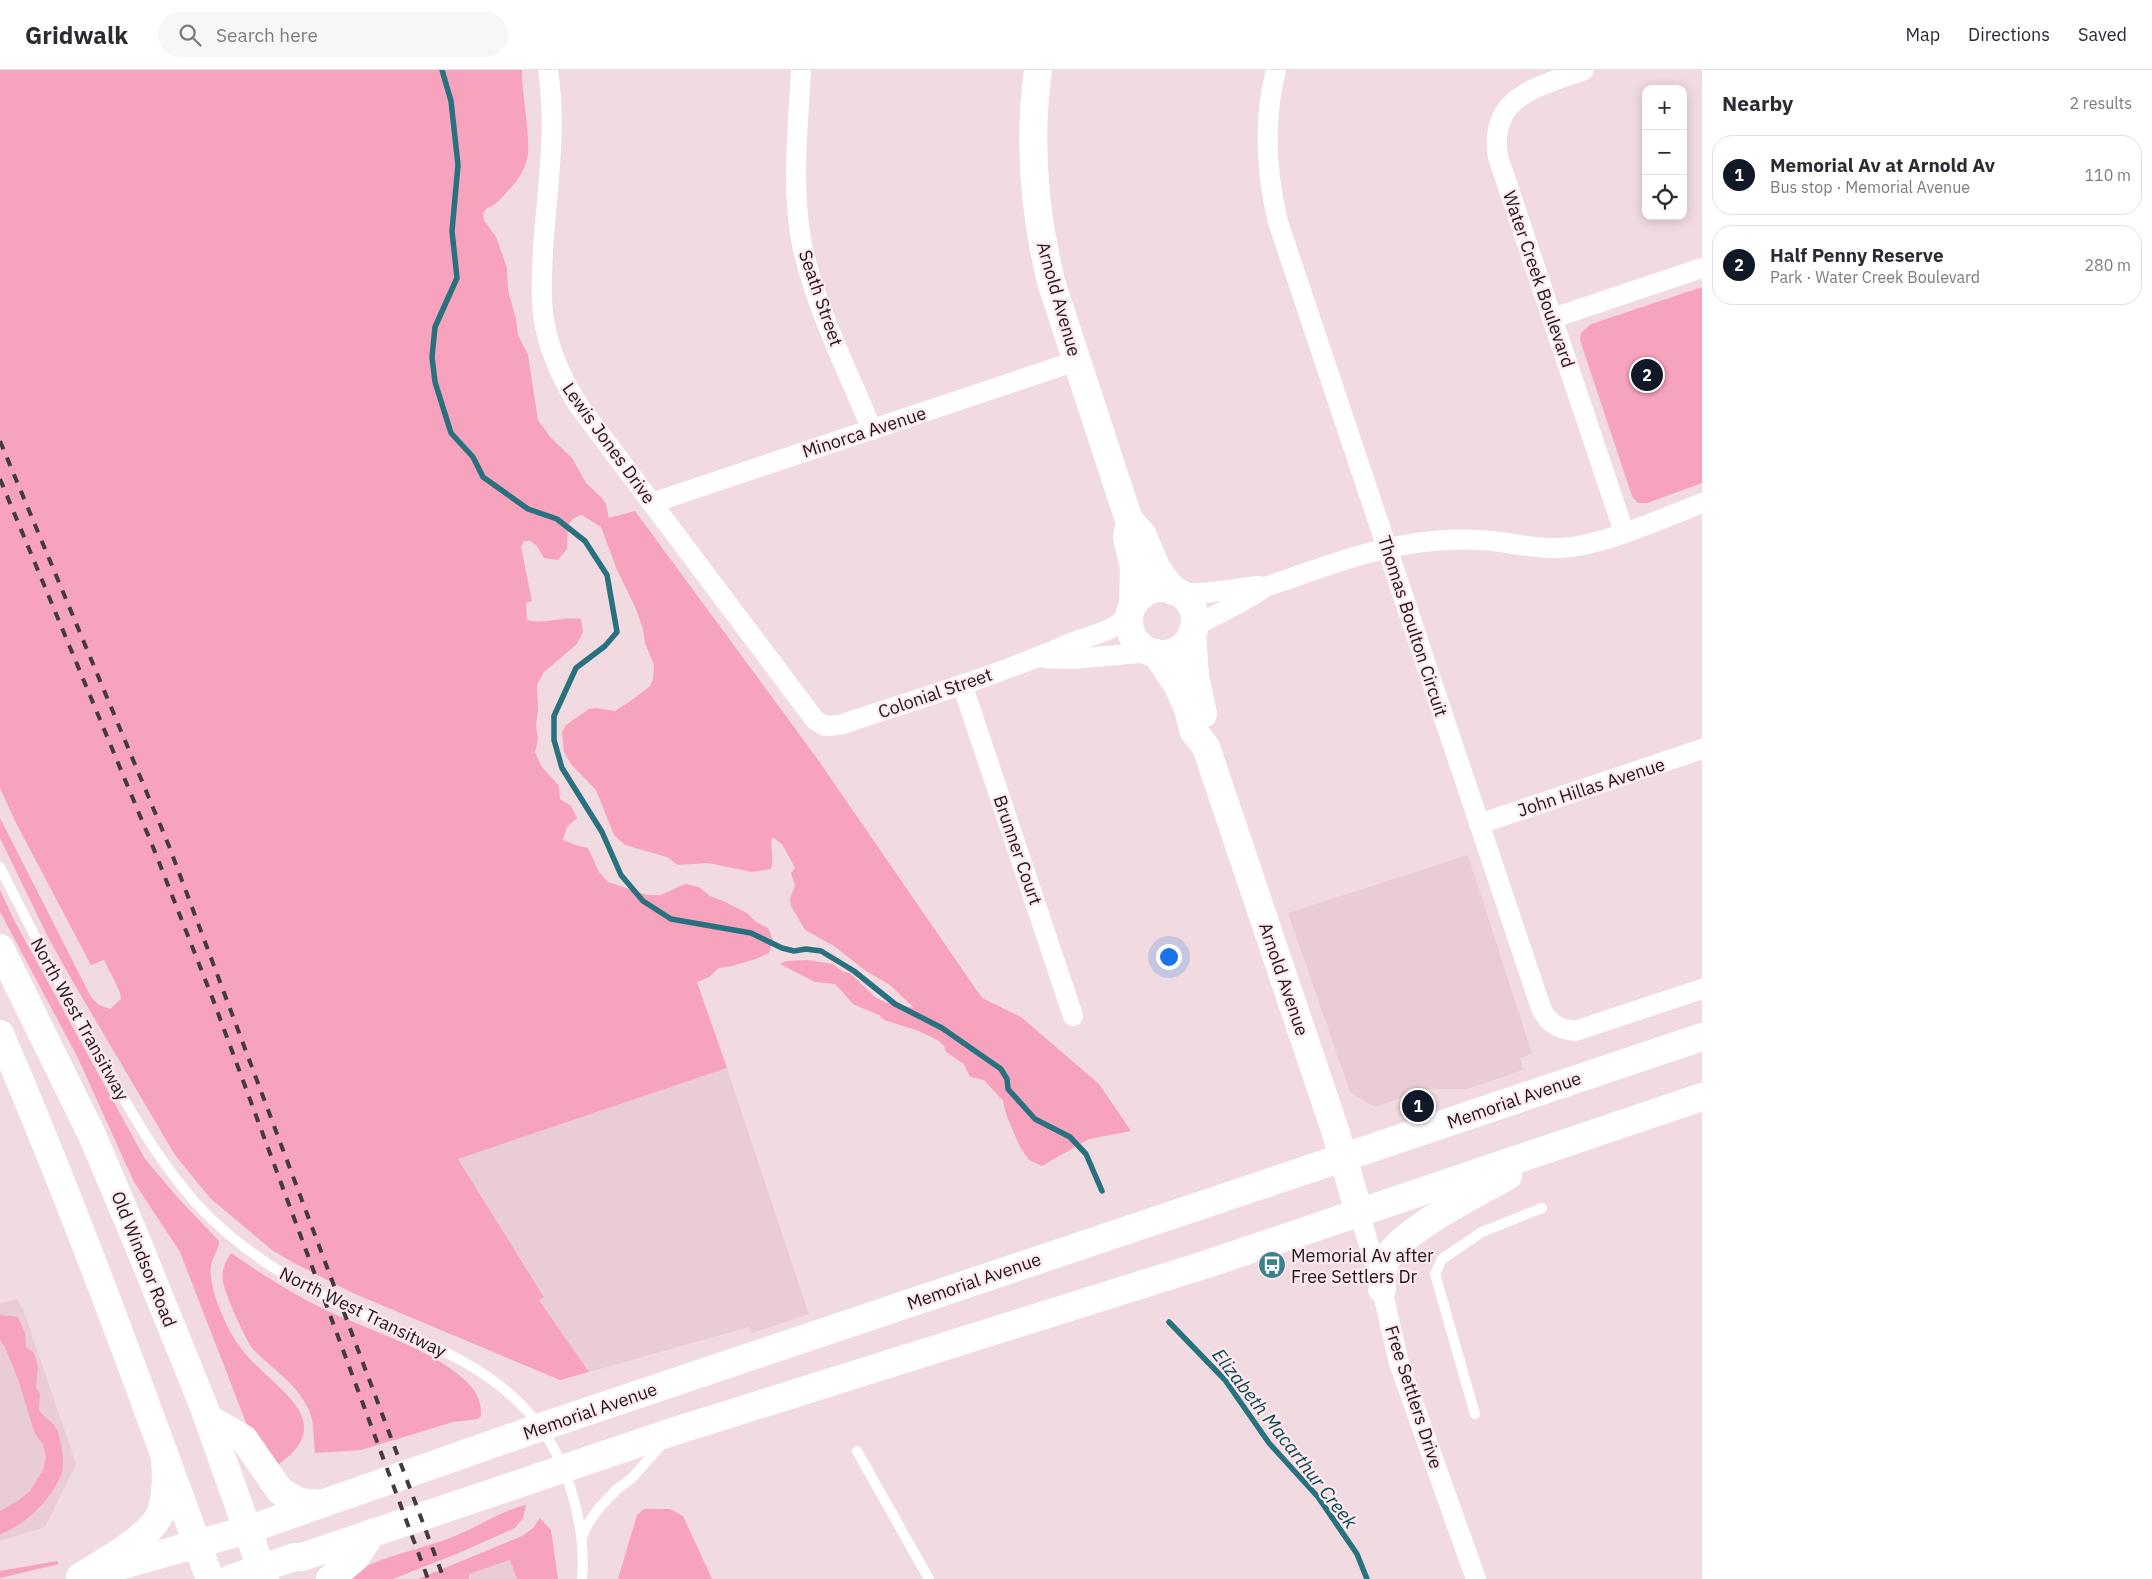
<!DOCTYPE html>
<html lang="en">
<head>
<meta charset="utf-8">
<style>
	:root { --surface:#fff; --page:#f7f7f7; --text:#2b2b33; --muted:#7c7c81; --line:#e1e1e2; --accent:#111827 }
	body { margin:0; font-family:"IBM Plex Sans",sans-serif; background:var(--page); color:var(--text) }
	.controls { position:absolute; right:15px; top:15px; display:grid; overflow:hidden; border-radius:10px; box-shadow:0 2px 12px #0003 }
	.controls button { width:45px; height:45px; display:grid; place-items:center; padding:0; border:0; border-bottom:1px solid var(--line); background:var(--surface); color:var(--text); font:25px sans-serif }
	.you { position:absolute; left:1168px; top:886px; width:18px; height:18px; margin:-12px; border:4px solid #fff; border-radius:50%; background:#1a73e8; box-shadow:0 0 0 8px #1a73e833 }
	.badge { display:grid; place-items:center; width:32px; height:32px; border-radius:50%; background:var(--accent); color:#fff; font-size:16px; font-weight:700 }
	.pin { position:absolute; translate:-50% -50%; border:2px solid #fff; box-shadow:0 1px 5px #0006 }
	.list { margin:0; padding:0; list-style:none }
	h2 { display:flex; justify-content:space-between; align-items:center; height:65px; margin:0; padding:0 20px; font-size:21px }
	h2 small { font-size:16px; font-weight:400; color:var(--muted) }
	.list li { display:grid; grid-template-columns:32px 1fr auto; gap:15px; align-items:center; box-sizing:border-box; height:80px; margin:0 10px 10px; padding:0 10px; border:1px solid var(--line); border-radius:20px }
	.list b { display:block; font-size:19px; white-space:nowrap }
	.list p { margin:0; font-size:16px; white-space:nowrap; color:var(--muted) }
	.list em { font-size:16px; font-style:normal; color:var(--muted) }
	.icon { flex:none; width:28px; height:28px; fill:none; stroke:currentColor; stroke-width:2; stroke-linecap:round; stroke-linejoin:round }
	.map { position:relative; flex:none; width:1702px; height:1509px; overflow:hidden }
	header { display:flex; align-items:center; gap:30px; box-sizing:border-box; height:70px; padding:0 25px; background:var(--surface); border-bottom:1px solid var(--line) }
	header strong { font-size:24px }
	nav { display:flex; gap:28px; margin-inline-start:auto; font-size:18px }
	.search { width:350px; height:45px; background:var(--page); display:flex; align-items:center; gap:12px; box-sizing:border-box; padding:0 18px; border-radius:28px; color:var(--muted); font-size:19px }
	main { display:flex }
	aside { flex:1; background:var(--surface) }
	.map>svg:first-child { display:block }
</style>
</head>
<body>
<header>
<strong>Gridwalk</strong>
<div class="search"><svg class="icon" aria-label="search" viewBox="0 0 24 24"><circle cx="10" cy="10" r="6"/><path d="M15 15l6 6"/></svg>Search here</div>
<nav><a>Map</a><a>Directions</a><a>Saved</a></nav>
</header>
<main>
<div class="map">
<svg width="1702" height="1509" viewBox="0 0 1702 1509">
	<rect width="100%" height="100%" fill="#f1dbe1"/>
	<!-- built -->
	<g fill="#eaccd4">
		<polygon points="1468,785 1532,984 1520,988 1523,1000 1467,1019 1426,1019 1375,1037 1350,1022 1288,843"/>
		<polygon points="727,998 809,1244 752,1263 749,1257 589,1302 539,1230 544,1226 458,1089"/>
		<polygon points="18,1229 21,1237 23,1239 76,1394 45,1457 0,1471 0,1233"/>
		<polygon points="511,1490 517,1509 471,1509 469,1504"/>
	</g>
	<!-- green -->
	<g fill="#f7a3bd">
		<path d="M0,0H522C521,25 533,72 526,93C523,103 515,114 507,122C501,128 496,136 487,138L483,143L484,150L496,167L507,198L508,220L516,249L518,265L528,285L538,350L551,368L572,388L586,413L602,428L606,434L609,448L635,441L816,687L982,928L1021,947L1099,1014L1131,1061L1089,1069L1042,1096L1029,1090L1020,1077L1006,1044L1003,1031L984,1010L970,1007L964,994L946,982L944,976L939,971L919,961L884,950L879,945L853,934L835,914L815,912L780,894L786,891L807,890L833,894L843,902L850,903L875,927L887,933L914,938L890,915L866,901L834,876L805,860L791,836L790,829L795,816L791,803L795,798L782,774L772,767C770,777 774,789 771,799L752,802L708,793L678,795L667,787L625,775L614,765L596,720L571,694L564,682L562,662L566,655L589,639L596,638L615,641L632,630L650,616L653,609L654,595L645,573L643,559L636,539L617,500L601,457L582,445C563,449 569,464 567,479L558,490L544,488L536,475L530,471H524L521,477L532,531L526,533L527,550C546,555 562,546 581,549L583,562L577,574L544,602L537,615L538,641L536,655L538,669L535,682L541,696L559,716L560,729L571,736L577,748L567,757L563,770L575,775L588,778L599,802L608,812L647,825H661L685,814L699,817L710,826L723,831L747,843L756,852L768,858L773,870L769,883L756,889L732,896L719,898L709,907L697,912L727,998L458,1089L544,1227L539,1230L589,1302L560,1310L355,1224L292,1192L272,1180L210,1128L175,1085L73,912L48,867L0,768V748L91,927L99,935L110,939L121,929C122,922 108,899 104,890L91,895L15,751L0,718Z"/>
		<polygon points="1702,217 1702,413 1647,433 1638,433 1632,426 1580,270 1581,263 1591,254"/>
		<path d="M0,820L15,852L145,1089L179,1129L219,1171C219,1179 214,1184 212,1192C207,1207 218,1237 225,1251C232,1267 243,1283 256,1295C286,1325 334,1355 279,1394C260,1389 252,1366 245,1350L180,1182L134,1112L77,986L0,842Z"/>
		<path d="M231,1183C263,1205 297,1227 332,1243C370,1260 428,1279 459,1305C473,1316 482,1328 481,1346L478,1349L453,1352L361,1380L315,1383C313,1366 315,1349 306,1334C293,1311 271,1298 253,1279C246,1271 225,1224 223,1212C221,1201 225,1192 231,1183Z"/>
		<path d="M0,1245L18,1247L25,1263L26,1277L34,1283L38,1296L36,1318L40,1324L39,1340C44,1348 53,1351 57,1360C61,1370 65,1391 62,1402C54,1427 25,1456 0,1464V1441L18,1431L30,1421L43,1400L46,1388L43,1374L36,1365L32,1355L19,1312L5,1277L0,1270Z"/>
		<path d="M526,1435L523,1448L515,1458L461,1482L393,1509H344C377,1486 418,1481 455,1466C479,1456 501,1441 526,1435Z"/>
		<polygon points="644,1439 670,1439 683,1446 712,1509 618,1509 637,1445"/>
		<polygon points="540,1448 551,1460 558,1509 517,1509 510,1490 469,1504 469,1509 418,1509 522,1466 533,1458"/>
		<polygon points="57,1491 59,1494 0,1508 0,1501"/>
	</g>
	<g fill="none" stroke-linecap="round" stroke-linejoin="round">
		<!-- stream -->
		<g stroke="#28717f" stroke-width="5.5">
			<polyline points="442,0 451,31 458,95 452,161 457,208 435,257 432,287 435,312 451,363 473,387 483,407 528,439 557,449 585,471 607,505 617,562 605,576 576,598 554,646 554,670 562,698 602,762 621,805 643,831 671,849 751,863 782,878 794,881 806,879 821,881 854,901 895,934 942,958 1001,999 1007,1009 1008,1019 1035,1049 1070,1067 1086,1084 1102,1121"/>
			<polyline points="1169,1252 1225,1310 1269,1373 1318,1427 1357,1484 1367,1509"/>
		</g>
		<!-- lane -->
		<g stroke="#fff" stroke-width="10">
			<path d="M0,797C31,860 63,921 97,982C127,1034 155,1087 195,1132C230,1171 273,1200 319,1224C414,1274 523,1292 566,1405C578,1438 585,1473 582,1509"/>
			<polyline points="1475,1344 1435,1204 1442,1189 1482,1162 1542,1138"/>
			<polyline points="857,1381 929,1509"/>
			<polyline points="582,1467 589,1452 599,1438 616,1420 632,1408 664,1372"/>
		</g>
		<!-- street -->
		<g stroke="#fff" stroke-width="20">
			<path d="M548,0C557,60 547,120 543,179C542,205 540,231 545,256C551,285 563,311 579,336L815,650L825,656L840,655C917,629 996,606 1071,573C1093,564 1111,563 1129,545"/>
			<path d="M801,0C798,58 791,117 802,175C816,239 847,299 872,360"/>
			<path d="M1276,0C1263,51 1266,102 1278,152L1541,938C1548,953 1558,959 1575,961L1702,919"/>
			<path d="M1584,0C1538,17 1488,26 1498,87L1624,462"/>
			<polyline points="1553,248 1702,198"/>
			<polyline points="652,433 1076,291"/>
			<polyline points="1178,523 1205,523 1258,516"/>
			<path d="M1194,557C1217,543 1244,533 1265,517C1319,499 1375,476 1433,471C1455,469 1479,469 1501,472C1521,475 1541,479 1561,478C1606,475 1660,449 1702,433"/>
			<polyline points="1044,588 1073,589 1150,582"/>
			<polyline points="962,614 1073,946"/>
			<polyline points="1479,754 1702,679"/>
			<polyline points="1359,1142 1382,1219 1399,1293 1476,1509"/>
		</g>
		<!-- secondary -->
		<g stroke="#fff" stroke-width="28">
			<path d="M1038,0C1028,73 1034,144 1052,215L1129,450L1142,464L1157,499L1173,521"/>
			<polyline points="1128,461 1127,468 1134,497 1133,535"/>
			<circle cx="1162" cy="551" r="33"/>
			<polyline points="1192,563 1195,607 1203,644"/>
			<polyline points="1156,583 1178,616 1187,636 1194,662 1206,677 1334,1057 1359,1142"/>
		</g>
		<!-- primary -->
		<g stroke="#fff" stroke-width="28">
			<path d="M1382,1219C1382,1208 1382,1195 1389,1185C1408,1158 1478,1122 1508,1106"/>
			<polyline points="209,1349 244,1369 280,1421 300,1432 320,1434"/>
			<polyline points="247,1460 541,1357 1702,967"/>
			<polyline points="261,1498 295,1487 302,1487 672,1362 1204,1195 1702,1027"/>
			<polyline points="105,1500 197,1474"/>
			<path d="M80,1507C103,1492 152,1467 161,1442C167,1424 166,1405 165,1387"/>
			<polyline points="330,1509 356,1487 372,1463"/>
		</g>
		<!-- highway -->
		<g stroke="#fff" stroke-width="28">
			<polyline points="0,878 92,1065 136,1169 202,1332 265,1509"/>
			<path d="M0,964C77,1143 143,1326 210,1509"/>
			<polyline points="197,1474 247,1460"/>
			<polyline points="230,1509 261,1498"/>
		</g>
		<!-- rail -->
		<g stroke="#453b3e" stroke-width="4" stroke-dasharray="9 9" stroke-linecap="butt">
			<polyline points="0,371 169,776 444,1509"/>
			<polyline points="0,409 153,777 212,927 428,1509"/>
		</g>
	</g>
	<!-- icons -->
	<defs>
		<g id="bus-disc" transform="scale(1.4375)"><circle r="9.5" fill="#3c818e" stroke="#fee9ee"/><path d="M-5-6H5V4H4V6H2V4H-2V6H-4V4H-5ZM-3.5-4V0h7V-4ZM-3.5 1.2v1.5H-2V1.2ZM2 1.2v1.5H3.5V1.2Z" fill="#fff"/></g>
	</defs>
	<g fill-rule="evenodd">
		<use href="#bus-disc" x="1272" y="1195"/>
	</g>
	<g text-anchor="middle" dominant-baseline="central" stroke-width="4.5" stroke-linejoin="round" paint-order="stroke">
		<!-- street labels -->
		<g font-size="18" fill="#1e1619" stroke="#fee9ee">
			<text transform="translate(1539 209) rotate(71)">Water Creek Boulevard</text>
			<text transform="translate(821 228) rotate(71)">Seath Street</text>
			<text transform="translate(1059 229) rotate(74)">Arnold Avenue</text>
			<text transform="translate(864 362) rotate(-18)">Minorca Avenue</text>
			<text transform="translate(609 373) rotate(54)">Lewis Jones Drive</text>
			<text transform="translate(1413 556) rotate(72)">Thomas Boulton Circuit</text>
			<text transform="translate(935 623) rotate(-19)">Colonial Street</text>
			<text transform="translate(1591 717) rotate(-18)">John Hillas Avenue</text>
			<text transform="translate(1018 780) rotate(71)">Brunner Court</text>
			<text transform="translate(1284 909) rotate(71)">Arnold Avenue</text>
			<text transform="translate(80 949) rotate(61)">North West Transitway</text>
			<text transform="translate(1514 1030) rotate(-19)">Memorial Avenue</text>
			<text transform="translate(144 1189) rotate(68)">Old Windsor Road</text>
			<text transform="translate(974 1211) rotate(-19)">Memorial Avenue</text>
			<text transform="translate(363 1242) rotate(26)">North West Transitway</text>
			<text transform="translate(1414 1327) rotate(72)">Free Settlers Drive</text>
			<text transform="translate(590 1341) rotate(-19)">Memorial Avenue</text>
		</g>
		<!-- poi labels -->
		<g font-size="18" fill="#1e1619" stroke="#fee9ee" text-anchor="start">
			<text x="1291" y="1185">Memorial Av after<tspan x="1291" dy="21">Free Settlers Dr</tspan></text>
		</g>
		<!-- water labels -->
		<g font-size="19" font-style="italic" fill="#094852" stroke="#fee9ee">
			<text transform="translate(1285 1368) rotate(52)">Elizabeth Macarthur Creek</text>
		</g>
	</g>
</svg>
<div class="controls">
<button>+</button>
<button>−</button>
<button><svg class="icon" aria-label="locate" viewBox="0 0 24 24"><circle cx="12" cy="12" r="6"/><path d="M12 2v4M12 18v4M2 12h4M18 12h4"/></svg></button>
</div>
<div class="you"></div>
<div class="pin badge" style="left:1418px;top:1036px">1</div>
<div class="pin badge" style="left:1647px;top:305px">2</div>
</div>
<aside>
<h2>Nearby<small>2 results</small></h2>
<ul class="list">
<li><span class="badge">1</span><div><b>Memorial Av at Arnold Av</b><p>Bus stop · Memorial Avenue</p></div><em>110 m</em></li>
<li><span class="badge">2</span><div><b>Half Penny Reserve</b><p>Park · Water Creek Boulevard</p></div><em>280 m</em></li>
</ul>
</aside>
</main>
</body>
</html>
